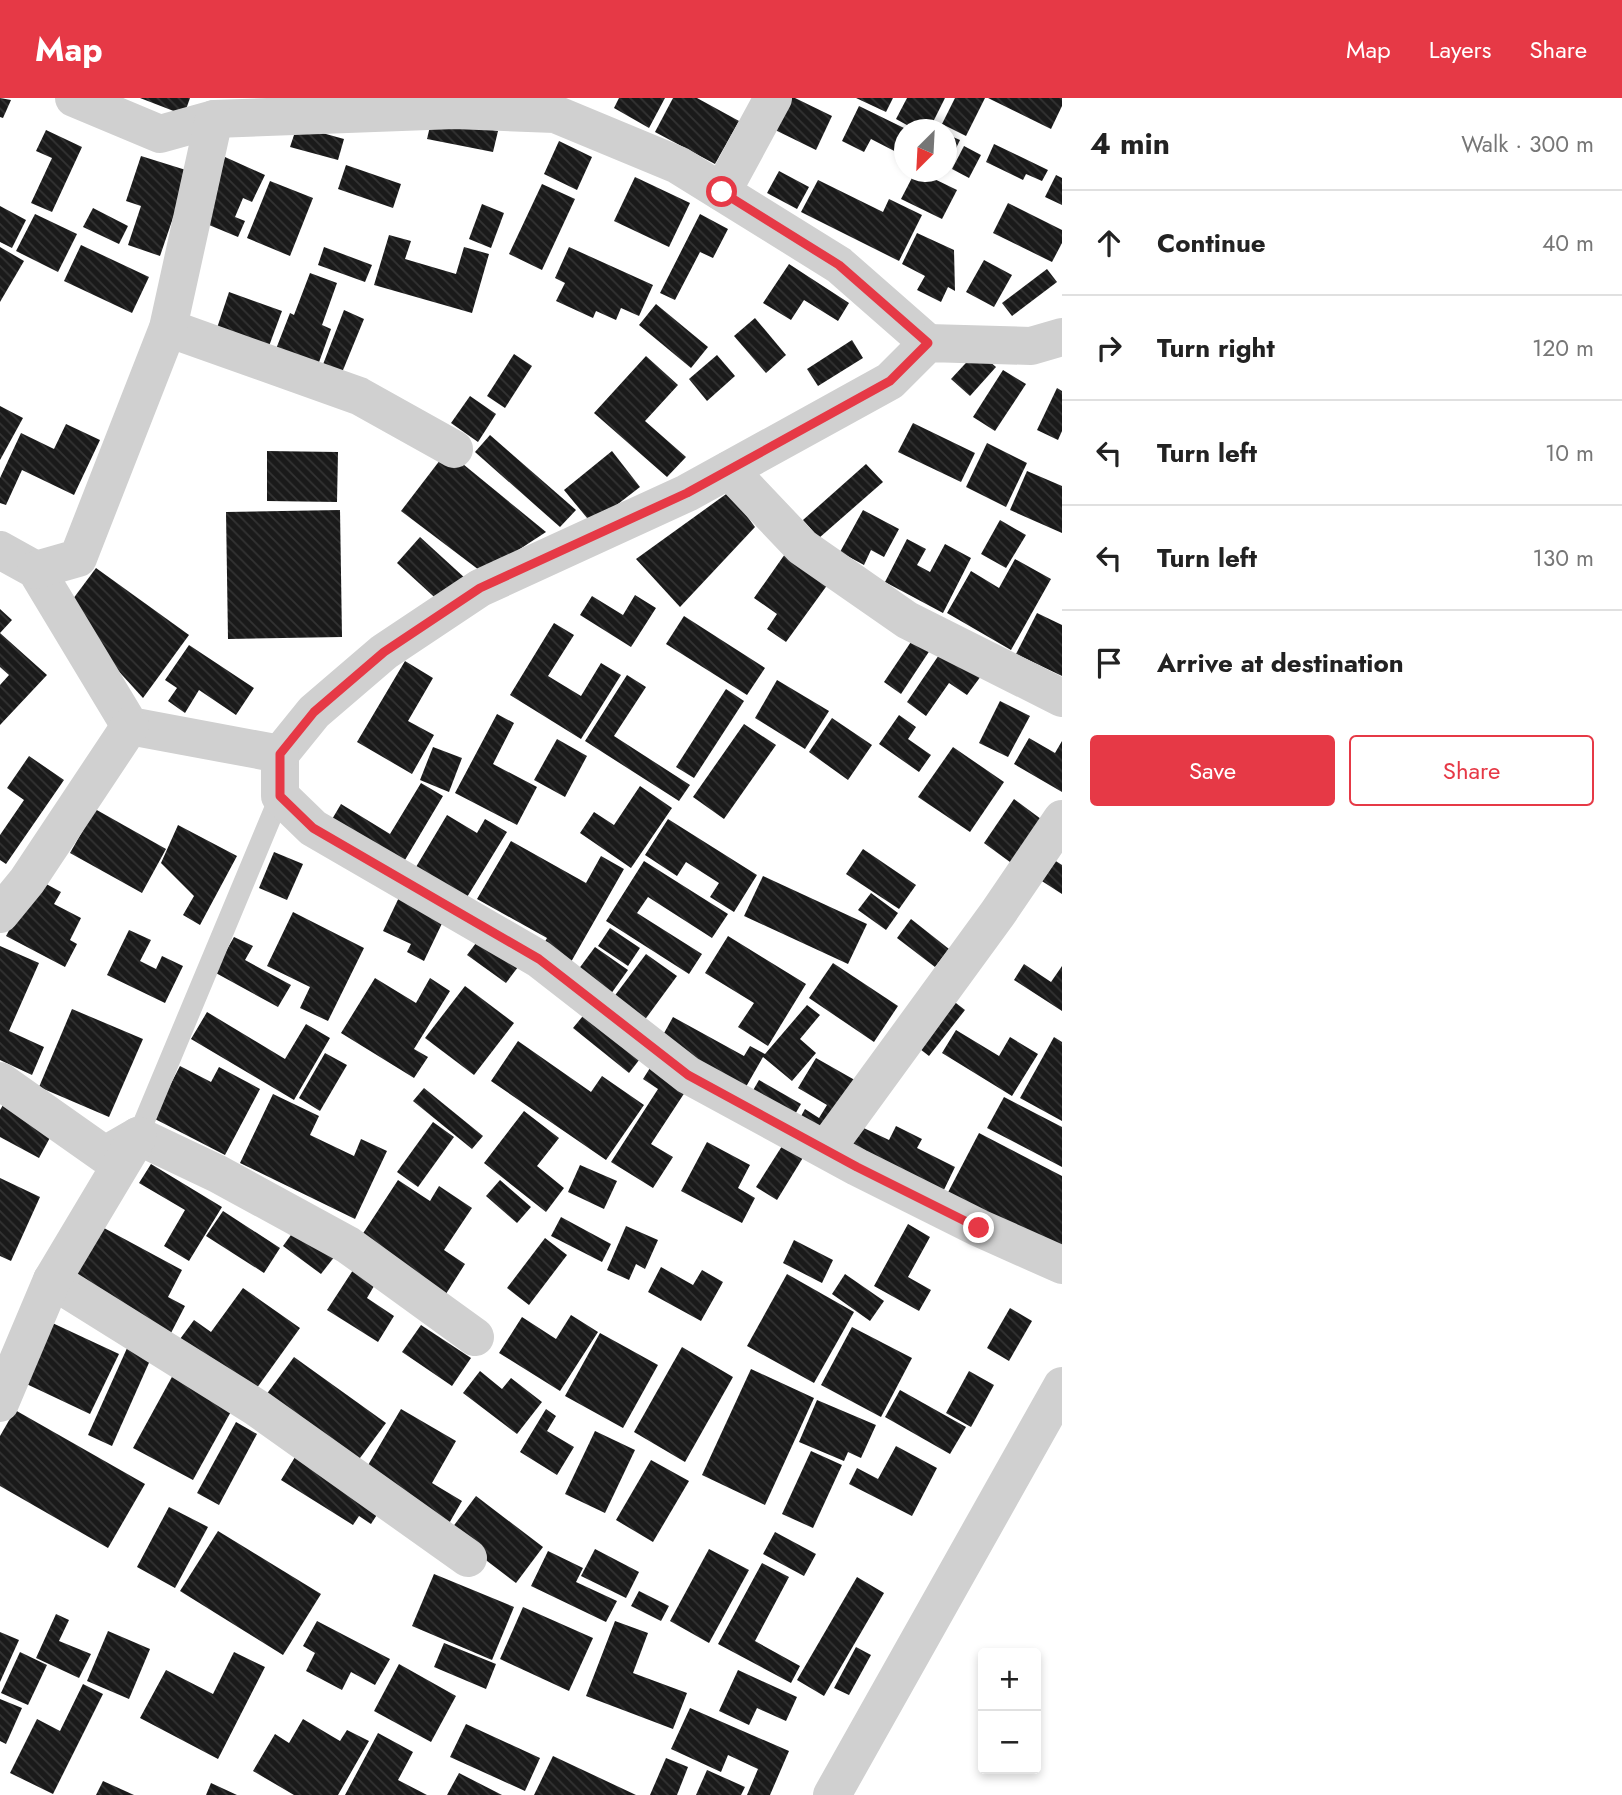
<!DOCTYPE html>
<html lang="en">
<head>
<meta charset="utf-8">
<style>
	:root { --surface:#fff; --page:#f2f2f2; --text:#222; --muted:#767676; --line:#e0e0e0; --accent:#e63946 }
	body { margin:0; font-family:Jost,sans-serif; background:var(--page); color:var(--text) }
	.controls { position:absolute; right:21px; bottom:21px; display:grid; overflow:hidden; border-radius:7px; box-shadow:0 4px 10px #0003 }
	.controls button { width:63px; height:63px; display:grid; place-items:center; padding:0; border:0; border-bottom:2px solid var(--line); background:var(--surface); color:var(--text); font:35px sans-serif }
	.compass { position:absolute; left:894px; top:21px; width:63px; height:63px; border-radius:50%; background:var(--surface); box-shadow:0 4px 10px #0003; rotate:204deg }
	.stop { position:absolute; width:21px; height:21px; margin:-16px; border:5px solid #e63946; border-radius:50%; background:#fff }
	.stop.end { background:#e63946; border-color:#fff; box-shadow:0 2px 7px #0008 }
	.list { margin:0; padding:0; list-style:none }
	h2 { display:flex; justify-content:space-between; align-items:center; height:91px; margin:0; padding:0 28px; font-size:30px }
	h2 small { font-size:23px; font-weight:400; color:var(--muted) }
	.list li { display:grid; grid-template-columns:46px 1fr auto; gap:21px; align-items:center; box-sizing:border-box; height:105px; padding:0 28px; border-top:2px solid var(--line) }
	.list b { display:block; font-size:26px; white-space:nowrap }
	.list em { font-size:23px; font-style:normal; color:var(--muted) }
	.actions { display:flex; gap:14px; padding:21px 28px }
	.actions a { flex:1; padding:16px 0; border:2px solid var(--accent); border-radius:7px; text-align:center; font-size:24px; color:var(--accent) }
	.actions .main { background:var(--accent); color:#fff }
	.icon { flex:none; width:38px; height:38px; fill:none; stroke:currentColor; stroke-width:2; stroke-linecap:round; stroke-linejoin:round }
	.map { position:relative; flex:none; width:1062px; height:1697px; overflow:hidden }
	header { display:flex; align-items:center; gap:42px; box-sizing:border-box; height:98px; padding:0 35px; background:var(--accent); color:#fff }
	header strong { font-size:33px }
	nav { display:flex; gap:38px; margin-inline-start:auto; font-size:24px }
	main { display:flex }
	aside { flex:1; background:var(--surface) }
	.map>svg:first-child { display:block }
</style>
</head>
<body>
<header>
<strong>Map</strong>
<nav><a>Map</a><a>Layers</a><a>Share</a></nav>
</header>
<main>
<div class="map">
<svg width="1062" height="1697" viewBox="0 0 1062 1697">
	<defs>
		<pattern id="building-back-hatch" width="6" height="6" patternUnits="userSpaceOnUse" patternTransform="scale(1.75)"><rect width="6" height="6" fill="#1a1a1a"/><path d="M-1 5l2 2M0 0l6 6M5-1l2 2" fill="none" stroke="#333"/></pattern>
	</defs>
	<rect width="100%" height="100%" fill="#fff"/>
	<!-- building -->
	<g fill="url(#building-back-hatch)">
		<polygon points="0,0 11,2 3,20 0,19"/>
		<polygon points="140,0 190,0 184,17"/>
		<polygon points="619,0 665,0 649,30 614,10"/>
		<polygon points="673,0 697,0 739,23 715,66 655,34"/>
		<polygon points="780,0 795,0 832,18 816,52 767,28"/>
		<polygon points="856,0 893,0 886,14"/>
		<polygon points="907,0 945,0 929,32 916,32 896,21"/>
		<polygon points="955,0 985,0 966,38 942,26"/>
		<polygon points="988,0 1062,0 1062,8 1051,31"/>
		<polygon points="859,8 904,30 904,58 871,41 864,54 842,43"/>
		<polygon points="432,20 498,33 493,54 427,41"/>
		<polygon points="297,28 344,41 338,62 290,49"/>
		<polygon points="46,32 82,49 52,114 31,105 52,60 36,53"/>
		<polygon points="946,36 960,42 946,71"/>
		<polygon points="559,43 592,59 577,92 544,76"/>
		<polygon points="994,46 1048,72 1042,83 1026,76 1023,82 986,64"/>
		<polygon points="964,48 981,57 969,80 952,71"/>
		<polygon points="141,58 189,73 160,158 128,147 141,108 126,103"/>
		<polygon points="225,59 265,77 252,104 243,100 235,119 245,123 238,139 197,122"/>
		<polygon points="346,67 401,86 393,110 338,91"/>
		<polygon points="779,73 809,89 797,111 767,95"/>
		<polygon points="915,74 920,74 957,92 942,121 901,101"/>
		<polygon points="1056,77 1062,80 1062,107 1045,99"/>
		<polygon points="635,79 690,105 669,149 614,123"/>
		<polygon points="818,82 883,114 889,101 922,117 899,163 801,114"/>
		<polygon points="270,83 313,100 290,158 247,140"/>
		<polygon points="542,86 575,101 542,172 509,156"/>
		<polygon points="1008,105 1062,132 1062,145 1052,164 993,135"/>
		<polygon points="482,106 504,115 491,150 469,141"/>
		<polygon points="0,108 26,122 12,150 0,144"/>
		<polygon points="93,110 128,128 119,146 83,129"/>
		<polygon points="35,116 77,136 58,174 16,153"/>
		<polygon points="700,116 728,131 713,160 700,154 675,202 660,195"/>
		<polygon points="917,135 954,152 955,193 948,189 941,204 917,192 925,178 902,166"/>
		<polygon points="389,137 411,143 405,161 456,176 464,149 489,156 472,215 374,187"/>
		<polygon points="81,147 149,179 132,215 64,183"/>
		<polygon points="0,149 24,163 0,204"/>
		<polygon points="324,149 372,167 365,184 318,167"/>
		<polygon points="569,149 653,187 639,218 621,210 616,222 596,213 593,220 556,203 565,185 555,180"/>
		<polygon points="984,162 1012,177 994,209 966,194"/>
		<polygon points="789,166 849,205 838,223 804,202 791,222 763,205"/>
		<polygon points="1047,171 1057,184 1012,218 1002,205"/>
		<polygon points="310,175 337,185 322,227 331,231 318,267 276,251 290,215 294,217"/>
		<polygon points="229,194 282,213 269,248 217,230"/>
		<polygon points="656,206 708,249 691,270 639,227"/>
		<polygon points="344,212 364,221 341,277 322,269"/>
		<polygon points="755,220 786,257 766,275 734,238"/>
		<polygon points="852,242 863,260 818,288 807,271"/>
		<polygon points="977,253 996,269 970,298 951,281"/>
		<polygon points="514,256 532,268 505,310 487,298"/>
		<polygon points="717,257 735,278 707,303 689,281"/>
		<polygon points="646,258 678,287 645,323 686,359 667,379 594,315"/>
		<polygon points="1003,272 1026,286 995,333 973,319"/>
		<polygon points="1057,290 1062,293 1062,333 1058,342 1037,332"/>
		<polygon points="470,298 496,316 478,344 451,325"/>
		<polygon points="0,308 23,320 0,362"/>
		<polygon points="913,325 975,355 961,384 898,354"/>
		<polygon points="66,326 100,342 74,397 22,372 6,407 0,405 0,380 21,335 54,351"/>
		<polygon points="490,337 576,412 560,429 475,354"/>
		<polygon points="987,345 1027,365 1006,409 966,389"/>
		<polygon points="267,353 338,354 337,404 267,403"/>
		<polygon points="447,353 546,434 483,475 401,413"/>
		<polygon points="612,353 640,389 592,426 564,392"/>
		<polygon points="866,366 883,384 819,440 803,422"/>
		<polygon points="1027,373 1062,388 1062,435 1010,412"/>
		<polygon points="729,394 755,429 680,509 636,461"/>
		<polygon points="340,412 342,539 228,541 226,414"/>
		<polygon points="863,412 899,431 884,459 871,452 864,467 840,454"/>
		<polygon points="1000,422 1026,437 1006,470 981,456"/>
		<polygon points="420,439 466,481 443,507 397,465"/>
		<polygon points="907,441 926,451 917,467 930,474 945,446 971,460 943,515 885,484"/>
		<polygon points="785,456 828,486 786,544 767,531 777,516 754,500"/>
		<polygon points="1015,461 1051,481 1011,552 947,515 971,473 999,490"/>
		<polygon points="96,470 189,537 143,600 64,513"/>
		<polygon points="635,497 656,510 631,549 580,517 592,498 623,517"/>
		<polygon points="0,511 12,522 0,535 47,577 0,627 0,587 9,577 0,569"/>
		<polygon points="1037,515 1062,527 1062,578 1016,556"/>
		<polygon points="684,518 765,570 747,597 666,546"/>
		<polygon points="554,525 574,537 548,578 581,598 601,565 621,577 581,641 510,597"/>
		<polygon points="919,532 936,543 901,596 884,584"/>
		<polygon points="189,547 254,590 236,617 199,592 185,615 168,603 177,590 165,582"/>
		<polygon points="943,551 981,578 967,597 949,585 926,618 907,604"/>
		<polygon points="405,563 433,580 408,623 434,637 412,676 357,644"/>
		<polygon points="627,577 646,589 614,638 690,687 679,703 585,643"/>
		<polygon points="777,582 829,613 805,651 755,620"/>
		<polygon points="726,591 744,603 694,680 676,669"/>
		<polygon points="1000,603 1030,618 1008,659 979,645"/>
		<polygon points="497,616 514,625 493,666 537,689 517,727 455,695"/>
		<polygon points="899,617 916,629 908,641 931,657 919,674 879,646"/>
		<polygon points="832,620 872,647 848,682 809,654"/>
		<polygon points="744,626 776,647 724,721 693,699"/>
		<polygon points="1029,640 1055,655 1062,643 1062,694 1014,666"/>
		<polygon points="557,641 587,658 565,699 534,682"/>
		<polygon points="433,649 462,660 449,694 420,682"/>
		<polygon points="953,649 1004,684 970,734 918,699"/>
		<polygon points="29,658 64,682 6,766 0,762 0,737 24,702 7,690"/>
		<polygon points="421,685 443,698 402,767 331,723 341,706 390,736"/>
		<polygon points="640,688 672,710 631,770 580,735 594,714 614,727"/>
		<polygon points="1014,701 1045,724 1014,767 984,745"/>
		<polygon points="95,711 166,751 142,795 70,755"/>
		<polygon points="447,717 477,735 485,721 507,734 464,804 413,774"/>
		<polygon points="668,721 757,777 734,814 710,799 719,785 686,764 677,778 645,757"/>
		<polygon points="178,727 237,758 200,827 183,817 194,798 161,765"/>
		<polygon points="511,743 586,785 601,758 624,771 567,871 539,855 547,840 477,801"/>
		<polygon points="863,751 916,787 899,811 846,776"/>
		<polygon points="274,754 303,766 287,802 259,790"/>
		<polygon points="1048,758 1062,767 1062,796 1034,778"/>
		<polygon points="644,763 728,816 712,840 648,799 637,815 702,856 689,876 606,823"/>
		<polygon points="763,778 867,826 848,866 744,818"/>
		<polygon points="37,781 61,794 54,806 81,820 70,842 77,846 65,869 6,838"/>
		<polygon points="403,791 448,813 424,863 407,854 411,846 383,833"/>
		<polygon points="871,795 898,815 886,832 858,812"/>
		<polygon points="293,814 364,850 328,923 300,910 310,889 267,868"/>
		<polygon points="911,821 949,851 935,869 897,840"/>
		<polygon points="610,830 640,850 628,868 598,848"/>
		<polygon points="129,832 151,842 140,863 156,871 162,858 183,868 165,905 107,877"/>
		<polygon points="482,837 521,865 506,885 467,857"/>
		<polygon points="728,838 806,886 768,948 738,929 754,905 705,875"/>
		<polygon points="234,839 253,848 245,862 291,887 278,909 214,874"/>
		<polygon points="0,848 39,865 9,933 44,949 32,977 0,962"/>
		<polygon points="595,849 628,872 608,900 575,876"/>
		<polygon points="646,856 677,878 641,927 610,904"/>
		<polygon points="833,865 898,908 874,944 809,900"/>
		<polygon points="1024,866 1051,884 1062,868 1062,913 1014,882"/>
		<polygon points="375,880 416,905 430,880 450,893 414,951 428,959 414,980 341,935"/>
		<polygon points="465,888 514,925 474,977 425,940"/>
		<polygon points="943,895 965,912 929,958 907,941"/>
		<polygon points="807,907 820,917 800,941 816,955 792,983 763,959 743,994 658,946 673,919 744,958 750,948 765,956"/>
		<polygon points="72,911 143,941 109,1019 39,989"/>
		<polygon points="587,913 643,957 629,975 573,930"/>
		<polygon points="207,914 285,961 306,926 330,940 294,1002 191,941"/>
		<polygon points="956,932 999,958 1010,939 1038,956 1012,998 942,955"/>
		<polygon points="1054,939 1062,944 1062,1023 1020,1000"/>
		<polygon points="518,943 591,994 602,978 644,1007 606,1062 491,983"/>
		<polygon points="325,955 347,967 320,1013 299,1000"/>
		<polygon points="816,960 860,985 825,1046 795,1029 805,1011 819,1020 827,1007 798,990"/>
		<polygon points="655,962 691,985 651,1046 673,1059 653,1090 611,1064 658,991 643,981"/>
		<polygon points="180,968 211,984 219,969 260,991 225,1057 153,1020"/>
		<polygon points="759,982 801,1006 790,1025 748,1001"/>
		<polygon points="424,990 483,1038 472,1051 413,1003"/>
		<polygon points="273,996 319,1018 310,1037 354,1058 361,1041 387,1053 355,1121 240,1065"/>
		<polygon points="1004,999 1062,1029 1062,1069 987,1030"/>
		<polygon points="3,1007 53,1034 39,1060 0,1039 0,1012"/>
		<polygon points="524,1013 559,1040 537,1068 564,1090 546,1114 484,1065"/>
		<polygon points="433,1024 454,1039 418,1089 397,1074"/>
		<polygon points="851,1024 889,1042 896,1028 922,1041 917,1050 955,1069 941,1098 840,1048"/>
		<polygon points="979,1035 1062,1078 1062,1148 944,1102"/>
		<polygon points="707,1044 750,1067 738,1090 755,1100 742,1125 681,1093"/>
		<polygon points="784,1045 804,1058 777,1102 756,1089"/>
		<polygon points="151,1066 222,1109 189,1163 164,1148 185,1112 139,1085"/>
		<polygon points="580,1067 617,1083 604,1111 568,1094"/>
		<polygon points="0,1080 40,1099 11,1163 0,1158"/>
		<polygon points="398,1082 430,1103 439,1088 472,1110 444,1152 465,1166 444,1199 358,1143"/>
		<polygon points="500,1082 531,1109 517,1125 486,1098"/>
		<polygon points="223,1113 280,1150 264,1175 206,1138"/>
		<polygon points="561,1119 611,1146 602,1164 551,1138"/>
		<polygon points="91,1123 182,1172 168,1199 185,1208 171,1235 61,1177"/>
		<polygon points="908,1126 930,1139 908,1179 931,1192 919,1213 874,1188"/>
		<polygon points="626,1128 658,1142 645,1171 636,1166 629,1182 607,1172"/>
		<polygon points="296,1130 335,1158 321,1176 283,1148"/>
		<polygon points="545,1140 567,1157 529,1207 507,1190"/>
		<polygon points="794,1142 833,1162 822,1185 783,1165"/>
		<polygon points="355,1169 377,1183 367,1200 394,1218 378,1244 327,1212"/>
		<polygon points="661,1169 693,1187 702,1172 723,1184 701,1223 648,1194"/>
		<polygon points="787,1176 854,1214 814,1285 747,1248"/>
		<polygon points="845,1176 884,1203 870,1223 832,1196"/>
		<polygon points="243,1190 300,1230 254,1294 180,1241 194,1222 211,1234"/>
		<polygon points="1010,1210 1032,1223 1009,1263 987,1250"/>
		<polygon points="571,1217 598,1234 560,1293 499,1255 522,1219 556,1241"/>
		<polygon points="46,1222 119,1256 90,1316 18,1282"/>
		<polygon points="421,1227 471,1260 452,1288 402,1254"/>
		<polygon points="852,1229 912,1260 881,1319 821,1287"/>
		<polygon points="600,1235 658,1267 623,1330 565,1298"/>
		<polygon points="128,1248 152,1258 112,1348 88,1337"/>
		<polygon points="682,1249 733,1279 685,1364 634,1334"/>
		<polygon points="294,1259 386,1325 354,1368 263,1301"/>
		<polygon points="751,1271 814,1300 765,1407 702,1377"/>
		<polygon points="480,1273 502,1291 511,1280 542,1304 517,1336 463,1295"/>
		<polygon points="969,1273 994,1287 971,1329 946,1315"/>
		<polygon points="173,1277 233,1310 193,1382 133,1350"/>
		<polygon points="900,1292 966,1329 950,1356 885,1319"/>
		<polygon points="817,1302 876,1327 861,1360 848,1354 844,1363 799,1344"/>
		<polygon points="401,1311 456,1343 432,1385 462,1403 447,1429 364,1374"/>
		<polygon points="546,1311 556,1318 547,1333 574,1349 557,1377 520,1354"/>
		<polygon points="15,1312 145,1386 108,1450 0,1388 0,1338"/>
		<polygon points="236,1324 257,1336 219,1407 197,1395"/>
		<polygon points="595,1333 635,1352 605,1415 565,1396"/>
		<polygon points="896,1348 937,1370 912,1418 849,1386 857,1370 878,1381"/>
		<polygon points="811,1353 842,1367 813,1430 782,1416"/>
		<polygon points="295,1359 380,1412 371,1426 359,1418 353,1427 281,1382"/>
		<polygon points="651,1362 689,1383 653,1444 616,1422"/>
		<polygon points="476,1398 543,1449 516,1485 449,1434"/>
		<polygon points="169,1409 208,1429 175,1490 137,1469"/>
		<polygon points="218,1433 321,1496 283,1557 180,1493"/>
		<polygon points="775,1434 816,1456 804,1478 763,1456"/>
		<polygon points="595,1451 639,1474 626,1500 581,1478"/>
		<polygon points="709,1451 749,1472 709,1545 670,1523"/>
		<polygon points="548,1453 583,1470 576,1484 617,1503 606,1524 531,1488"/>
		<polygon points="762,1465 789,1479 755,1543 800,1568 791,1585 718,1546"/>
		<polygon points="434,1476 514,1509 492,1562 412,1528"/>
		<polygon points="857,1479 884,1495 824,1598 797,1582"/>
		<polygon points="639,1493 669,1508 661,1523 631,1508"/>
		<polygon points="523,1509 593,1540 569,1593 500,1561"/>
		<polygon points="56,1516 69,1522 59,1543 91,1556 79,1580 36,1560"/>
		<polygon points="317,1523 390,1561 375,1587 351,1574 342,1592 306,1573 315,1555 303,1548"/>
		<polygon points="615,1523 648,1535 633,1575 687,1595 673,1631 586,1598"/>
		<polygon points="108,1533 150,1551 129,1601 87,1583"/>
		<polygon points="0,1534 19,1542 0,1584"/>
		<polygon points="444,1545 496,1566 486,1591 434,1569"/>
		<polygon points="856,1549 871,1557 849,1597 834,1590"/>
		<polygon points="20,1554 47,1567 28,1607 1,1595"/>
		<polygon points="234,1554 265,1569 218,1661 140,1620 166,1572 213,1596"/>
		<polygon points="399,1566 456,1598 431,1644 374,1613"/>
		<polygon points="738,1572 797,1599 786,1623 757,1610 749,1627 719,1613"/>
		<polygon points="83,1586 103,1596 53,1696 10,1675 37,1621 60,1633"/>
		<polygon points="0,1601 22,1610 6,1646 0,1643"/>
		<polygon points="690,1610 789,1653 770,1697 747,1697 758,1671 728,1657 721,1674 671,1651"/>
		<polygon points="303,1621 340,1643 347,1632 369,1643 338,1697 294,1697 253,1673 275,1636 289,1645"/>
		<polygon points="466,1626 540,1660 525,1693 450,1659"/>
		<polygon points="378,1635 413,1654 398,1682 427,1697 345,1697"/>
		<polygon points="553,1658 636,1697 534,1697"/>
		<polygon points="666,1660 688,1669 677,1697 650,1697"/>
		<polygon points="707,1672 745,1689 741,1697 696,1697"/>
		<polygon points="459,1675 502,1697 447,1697"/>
		<polygon points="103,1683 134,1697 96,1697"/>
		<polygon points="211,1685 237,1697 206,1697"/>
	</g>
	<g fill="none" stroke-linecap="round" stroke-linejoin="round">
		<!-- lane -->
		<polyline stroke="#d0d0d0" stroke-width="21" points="138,1038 280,698"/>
		<!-- street -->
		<g stroke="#d0d0d0" stroke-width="38">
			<polyline points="74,0 160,36 214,21 455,12 555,16 678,67 839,167 928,245"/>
			<polyline points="722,94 773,0"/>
			<polyline points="168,230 359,298 454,351"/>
			<polyline points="1062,239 1031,248 928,245 890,283 687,395 480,490 384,554 314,614 280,656 280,698 313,730 539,861 688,977 857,1069 979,1130 1062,1167"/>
			<polyline points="729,372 802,449 907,522 1062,600"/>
			<polyline points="0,452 36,472 130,628 280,656"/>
			<polyline points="36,472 78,460 168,230 214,21"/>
			<polyline points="0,816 27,783 130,628"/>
			<polyline points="0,983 105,1057 138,1038 218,1076 348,1147 475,1239"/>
			<polyline points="826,1051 998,815 1062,721"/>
			<polyline points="52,1182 257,1310 468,1460"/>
			<polyline points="0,1305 52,1182 138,1038"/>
			<polyline points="832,1697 1062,1288"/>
		</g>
	</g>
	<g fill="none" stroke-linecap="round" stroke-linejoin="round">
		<!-- route -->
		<polyline stroke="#e63946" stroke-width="9" points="722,94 839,167 928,245 890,283 687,395 480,490 384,554 314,614 280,656 280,698 313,730 539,861 688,977 857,1069 979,1130"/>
	</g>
</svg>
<div class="controls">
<button>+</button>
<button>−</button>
</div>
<svg class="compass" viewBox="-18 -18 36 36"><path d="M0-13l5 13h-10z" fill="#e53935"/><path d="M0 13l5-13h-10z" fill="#767676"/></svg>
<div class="stop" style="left:722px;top:94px"></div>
<div class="stop end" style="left:979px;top:1130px"></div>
</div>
<aside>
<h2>4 min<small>Walk · 300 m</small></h2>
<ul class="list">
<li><svg class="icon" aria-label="ahead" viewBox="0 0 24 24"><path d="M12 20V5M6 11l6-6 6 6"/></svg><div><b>Continue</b></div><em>40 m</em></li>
<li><svg class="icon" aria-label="right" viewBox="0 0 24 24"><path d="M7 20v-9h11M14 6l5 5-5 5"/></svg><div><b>Turn right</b></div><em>120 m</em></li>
<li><svg class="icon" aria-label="left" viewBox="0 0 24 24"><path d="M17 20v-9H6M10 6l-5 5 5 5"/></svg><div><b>Turn left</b></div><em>10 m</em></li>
<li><svg class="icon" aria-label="left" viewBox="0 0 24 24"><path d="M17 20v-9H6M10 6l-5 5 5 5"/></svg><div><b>Turn left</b></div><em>130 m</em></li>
<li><svg class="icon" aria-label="arrive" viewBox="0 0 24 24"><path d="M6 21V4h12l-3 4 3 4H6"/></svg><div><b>Arrive at destination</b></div></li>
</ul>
<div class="actions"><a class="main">Save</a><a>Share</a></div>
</aside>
</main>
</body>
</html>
